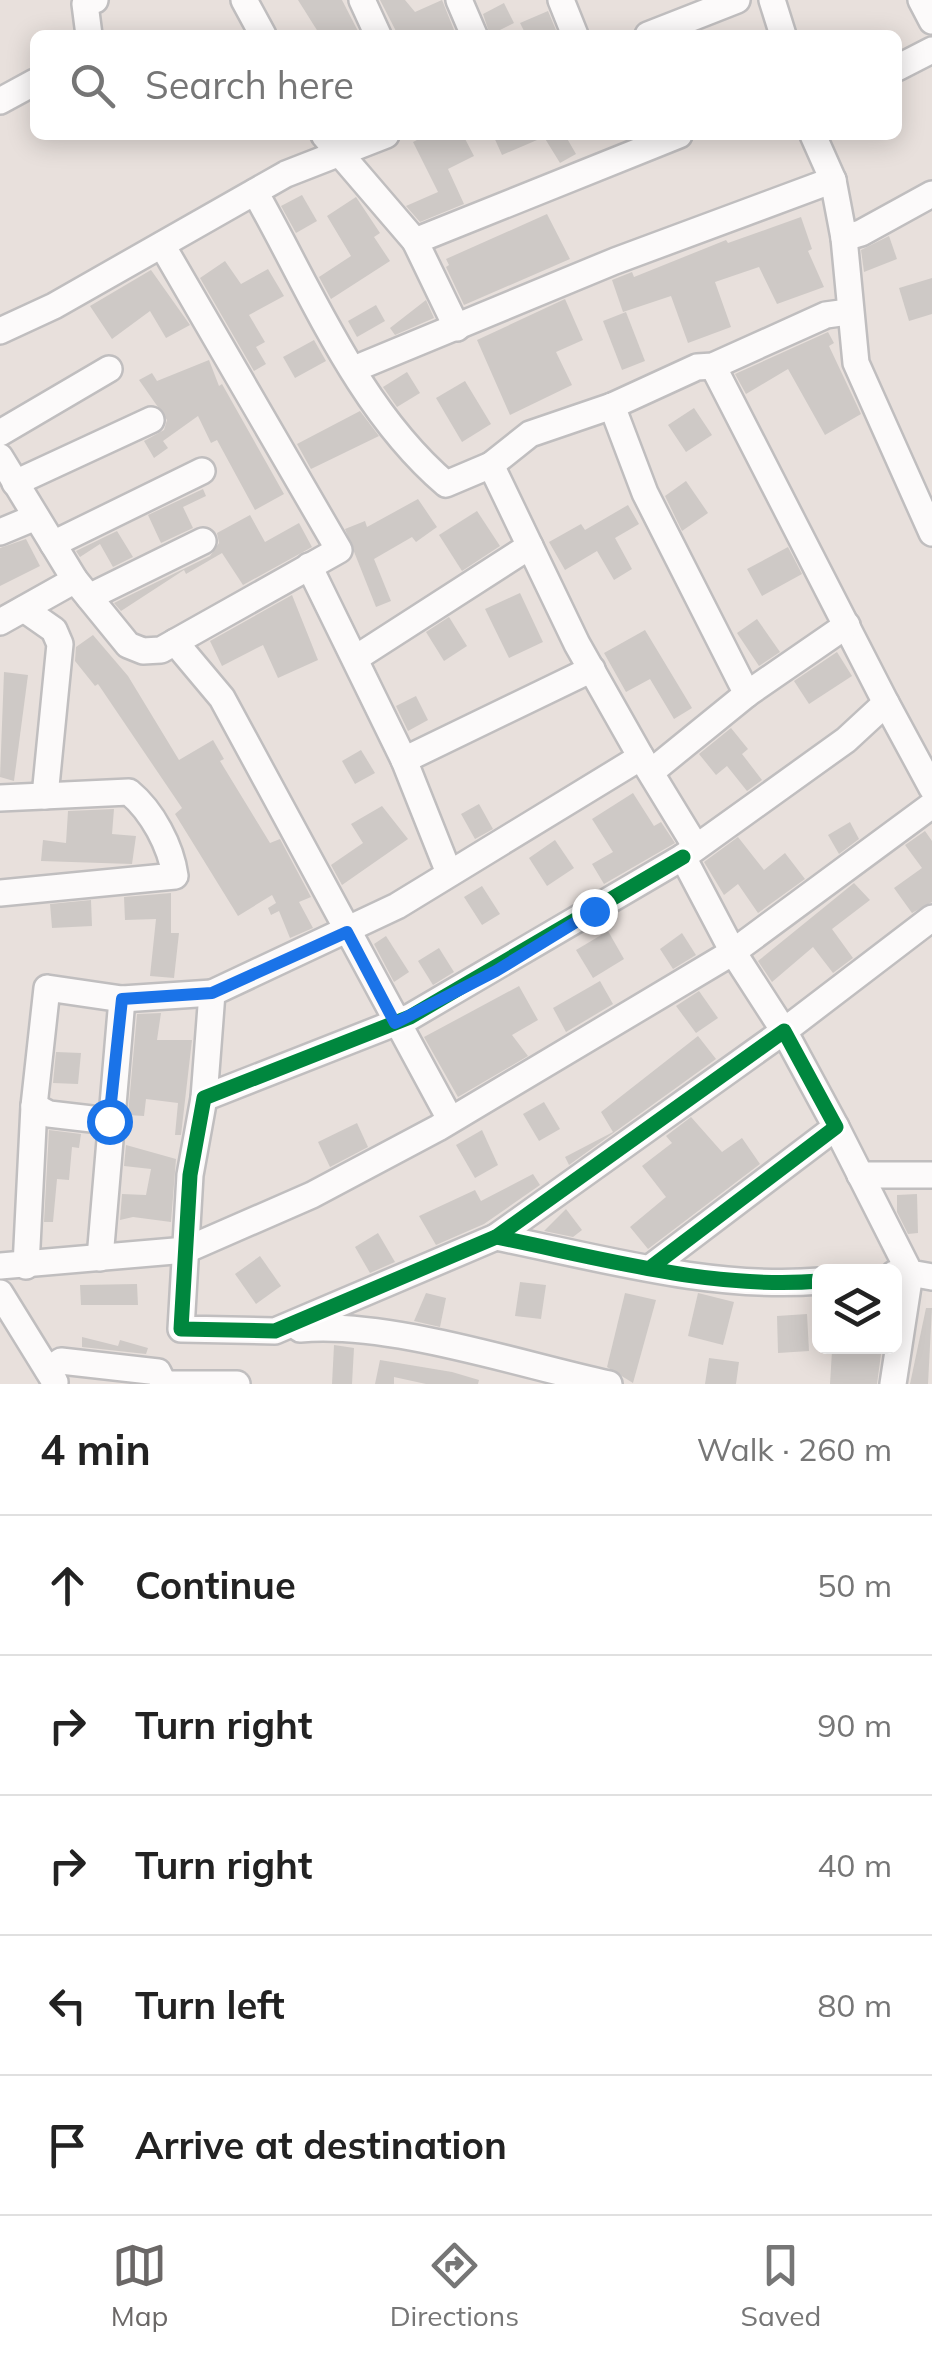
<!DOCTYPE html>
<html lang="en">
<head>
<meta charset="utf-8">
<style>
	:root { --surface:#fff; --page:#f2f2f2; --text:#222; --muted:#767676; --line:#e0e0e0; --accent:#6b6867 }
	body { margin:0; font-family:Mulish,sans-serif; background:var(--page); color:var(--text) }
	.controls { position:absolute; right:30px; bottom:30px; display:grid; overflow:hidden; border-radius:15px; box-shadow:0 5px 25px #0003 }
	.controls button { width:90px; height:90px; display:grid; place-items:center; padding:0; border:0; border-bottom:2px solid var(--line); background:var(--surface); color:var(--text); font:50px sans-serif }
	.stop { position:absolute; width:30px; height:30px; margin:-22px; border:8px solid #1a73e8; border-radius:50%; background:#fff }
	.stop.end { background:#1a73e8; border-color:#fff; box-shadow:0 2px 10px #0008 }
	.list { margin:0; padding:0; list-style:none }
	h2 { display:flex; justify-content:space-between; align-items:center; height:130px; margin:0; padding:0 40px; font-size:42px }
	h2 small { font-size:32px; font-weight:400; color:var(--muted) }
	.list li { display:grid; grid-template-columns:65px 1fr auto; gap:30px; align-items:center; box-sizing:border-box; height:140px; padding:0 40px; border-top:2px solid var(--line) }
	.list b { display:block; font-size:38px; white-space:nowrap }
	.list em { font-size:32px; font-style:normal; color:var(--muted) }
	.icon { flex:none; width:55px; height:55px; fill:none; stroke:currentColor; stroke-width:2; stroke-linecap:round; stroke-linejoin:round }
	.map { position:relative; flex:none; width:932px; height:1384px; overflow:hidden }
	.search { position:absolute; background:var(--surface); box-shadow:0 5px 25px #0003; left:30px; right:30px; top:30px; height:110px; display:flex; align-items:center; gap:25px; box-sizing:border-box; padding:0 35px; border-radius:15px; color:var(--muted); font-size:38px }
	.sheet { height:830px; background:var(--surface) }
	nav { display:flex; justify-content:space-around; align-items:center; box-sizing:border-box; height:140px; border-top:2px solid var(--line); background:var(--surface); font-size:28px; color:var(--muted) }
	nav a { display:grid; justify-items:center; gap:5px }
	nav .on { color:var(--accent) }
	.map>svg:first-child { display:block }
</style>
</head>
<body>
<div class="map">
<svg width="932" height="1384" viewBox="0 0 932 1384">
	<rect width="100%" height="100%" fill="#e8e0dc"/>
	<!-- building -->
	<g fill="#cec9c6">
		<polygon points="298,0 342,0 360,35 320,35"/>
		<polygon points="380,0 405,0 415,12 442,0 456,35 398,35"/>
		<polygon points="504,3 514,23 490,35 483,14"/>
		<polygon points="548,11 558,35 526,35 520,23"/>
		<polygon points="427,135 463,135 474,156 448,169 464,204 420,222 406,206 438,192 413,142"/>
		<polygon points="493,135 565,135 576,154 560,163 544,137 502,155"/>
		<polygon points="302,195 317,221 296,233 281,206"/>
		<polygon points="356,197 380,233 374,237 390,261 331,299 319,277 351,256 327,216"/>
		<polygon points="547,214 570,259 464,305 446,267 449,265 446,259"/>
		<polygon points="801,217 812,249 808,251 824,287 777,304 759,267 715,282 731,327 688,343 671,296 623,312 612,280 632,272 634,277 726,240 728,243"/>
		<polygon points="889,236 897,259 864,272 861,250"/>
		<polygon points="225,261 241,284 268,269 284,296 249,315 265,342 256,347 266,364 254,371 200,278"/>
		<polygon points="151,270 190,325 166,338 150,311 112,339 90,306"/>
		<polygon points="932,278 932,314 909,321 899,288"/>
		<polygon points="565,299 583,340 556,352 572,385 510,415 477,340"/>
		<polygon points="426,300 434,318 395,335 390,328"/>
		<polygon points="376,305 385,321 357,337 348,321"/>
		<polygon points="626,312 645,361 622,370 603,321"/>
		<polygon points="828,332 834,343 829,346 861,414 825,435 788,369 746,394 735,374"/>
		<polygon points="314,340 326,361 295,378 283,357"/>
		<polygon points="209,360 219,386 222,384 284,494 255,510 217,440 211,443 198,416 163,441 168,448 154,458 144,441 164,430 167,420 139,380 152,373 157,381"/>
		<polygon points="407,372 420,393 397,407 383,387"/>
		<polygon points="465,381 491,424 462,442 436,398"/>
		<polygon points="694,408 712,435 686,452 668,425"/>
		<polygon points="360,411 379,436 311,469 297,444"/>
		<polygon points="686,481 708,513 682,531 665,496"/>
		<polygon points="203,489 206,496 183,507 193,528 161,543 148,515"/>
		<polygon points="418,499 437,527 416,542 412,537 374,559 391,601 376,607 345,529 365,521 367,527"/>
		<polygon points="628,505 639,524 615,538 632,569 614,580 597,551 565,570 549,542 581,524 585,530"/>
		<polygon points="477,511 500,546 462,571 439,535"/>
		<polygon points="250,515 265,542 299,523 312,547 243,585 222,553 186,574 184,570 121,611 114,603 210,556 219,543 217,533"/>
		<polygon points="117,531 133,557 113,567 100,544 80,557 76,551"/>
		<polygon points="26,539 40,566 0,586 0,548"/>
		<polygon points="788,547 802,574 762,596 747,569"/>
		<polygon points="520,593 543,642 509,658 485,609"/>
		<polygon points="292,595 318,660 278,678 263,645 222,666 210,641"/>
		<polygon points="449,617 467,646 444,661 426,632"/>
		<polygon points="757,619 780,652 759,666 737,633"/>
		<polygon points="645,630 692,708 674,719 650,679 626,692 604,653"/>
		<polygon points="93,635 128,676 179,760 213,740 224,759 220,761 270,843 280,839 311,897 299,902 313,928 290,938 279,911 271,915 268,908 276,903 272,895 238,916 175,814 182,808 98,684 95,686 75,661 76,647"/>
		<polygon points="837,652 852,676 809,704 794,681"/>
		<polygon points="4,672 28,675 14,781 0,777"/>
		<polygon points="416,696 428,720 408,731 396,706"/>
		<polygon points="731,728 748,749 742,754 762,780 747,791 727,766 716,775 699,754"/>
		<polygon points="361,750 375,773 355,784 342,761"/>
		<polygon points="633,793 654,826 661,822 675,843 604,884 592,864 613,852 592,819"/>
		<polygon points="479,804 493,829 475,839 461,814"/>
		<polygon points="382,806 408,839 342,885 331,865 363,843 351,824"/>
		<polygon points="114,809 112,834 136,836 132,864 41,861 43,840 66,843 68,811"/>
		<polygon points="850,822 859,839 839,854 828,835"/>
		<polygon points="925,831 932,841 932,902 912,913 894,888 922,868 905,845"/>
		<polygon points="738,837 764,870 785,853 805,879 758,913 738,884 724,895 704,862"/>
		<polygon points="555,840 574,868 547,886 529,858"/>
		<polygon points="854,883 870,900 832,929 853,958 833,973 813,947 772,982 758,961"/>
		<polygon points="482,886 500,914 482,925 464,897"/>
		<polygon points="171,893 171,933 179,933 174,978 150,976 156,919 125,920 124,897"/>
		<polygon points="91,900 92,926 52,928 50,904"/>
		<polygon points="608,931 624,959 593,978 576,950"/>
		<polygon points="682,933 696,955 673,969 660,949"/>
		<polygon points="386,936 409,972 394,982 374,944"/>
		<polygon points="439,948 454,972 433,985 418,961"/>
		<polygon points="600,981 613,1004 566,1032 553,1008"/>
		<polygon points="519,986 538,1020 512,1035 528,1056 458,1097 424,1037"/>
		<polygon points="699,991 718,1018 696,1033 676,1006"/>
		<polygon points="161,1013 157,1040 192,1040 181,1135 175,1135 178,1103 146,1099 144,1116 128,1115 137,1014"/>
		<polygon points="698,1036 716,1059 569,1165 565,1157 613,1132 601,1112"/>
		<polygon points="56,1052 81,1053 78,1084 53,1083"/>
		<polygon points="544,1102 560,1129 539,1141 523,1114"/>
		<polygon points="691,1117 722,1152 742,1138 760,1164 648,1249 630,1227 666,1197 642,1166 672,1143 666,1136"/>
		<polygon points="357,1123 368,1147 330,1167 318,1142"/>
		<polygon points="49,1130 81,1134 79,1148 72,1147 69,1180 57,1179 53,1222 44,1222"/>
		<polygon points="482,1130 498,1165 475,1178 456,1145"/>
		<polygon points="126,1145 176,1159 171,1222 133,1217 120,1220 122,1194 146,1195 151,1169 124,1166"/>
		<polygon points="533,1174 540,1185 484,1224 436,1245 419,1216 475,1190 481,1201"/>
		<polygon points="917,1194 918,1233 908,1234 897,1212 897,1195"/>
		<polygon points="566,1209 582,1230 573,1237 544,1231"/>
		<polygon points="378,1233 395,1262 370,1273 355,1247"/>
		<polygon points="260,1256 281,1286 256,1304 235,1274"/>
		<polygon points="520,1282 546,1285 541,1319 515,1316"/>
		<polygon points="137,1284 138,1305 81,1305 80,1285"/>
		<polygon points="426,1293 446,1298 440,1327 414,1321"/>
		<polygon points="625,1293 656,1300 633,1383 607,1367"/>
		<polygon points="698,1293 734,1302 723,1345 688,1336"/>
		<polygon points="926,1308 932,1308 928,1384 910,1384"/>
		<polygon points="807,1314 809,1351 778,1353 777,1316"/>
		<polygon points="82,1337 118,1346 120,1340 148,1348 146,1354 82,1347"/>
		<polygon points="334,1345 354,1348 352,1384 332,1384"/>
		<polygon points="832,1351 881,1354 877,1384 830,1384"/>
		<polygon points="709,1358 739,1362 736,1384 705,1384"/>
		<polygon points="380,1360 452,1372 479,1380 478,1384 426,1384 394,1377 394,1384 375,1384"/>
	</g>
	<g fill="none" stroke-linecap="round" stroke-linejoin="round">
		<!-- minor casing -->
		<g stroke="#c0bebf" stroke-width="30">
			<g id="minor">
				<polyline points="244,0 263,35"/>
				<polyline points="362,0 378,35"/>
				<polyline points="459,0 474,35"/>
				<polyline points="561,0 575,35"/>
				<polyline points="772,0 783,35"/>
				<polyline points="921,0 932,21"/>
				<polyline points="89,35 85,4 95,0"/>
				<polyline points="648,35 737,0"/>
				<polyline points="897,68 932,50"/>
				<polyline points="0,101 35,82"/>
				<polyline points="324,135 415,241"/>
				<polyline points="833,180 844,238 856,363 932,533"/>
				<path d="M255,192C311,291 358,409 446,484L491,465L577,644L641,757"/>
				<polyline points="844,238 861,233 932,194"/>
				<polyline points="457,328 415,241 679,135"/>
				<polyline points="0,331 54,306 286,174 386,135"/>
				<polyline points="713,366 886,703"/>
				<polyline points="354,369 615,261 833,180 813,135"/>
				<polyline points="612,406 645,493 747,694"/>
				<polyline points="0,433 109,369"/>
				<polyline points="0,457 75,580 128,645 143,651 161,650 339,550 162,245"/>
				<polyline points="491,465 530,434 612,406 697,367 713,366 826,315 848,312"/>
				<polyline points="15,483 151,420"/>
				<polyline points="0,532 36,517"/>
				<polyline points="53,544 202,471"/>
				<polyline points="309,566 404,760 449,873"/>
				<polyline points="89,597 203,541"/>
				<polyline points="24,609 54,630 60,644 45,796"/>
				<polyline points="0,622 75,580"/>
				<polyline points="175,642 222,698 450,1119"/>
				<polyline points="356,658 530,546"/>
				<polyline points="404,760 592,669"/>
				<polyline points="651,772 747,694 847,625"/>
				<polyline points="932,788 886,703 846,740 683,857 733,952 784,1031 932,918"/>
				<path d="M0,798L129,792C152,811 171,846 175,876L0,893"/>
				<polyline points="204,1098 212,993 397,906 641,757 696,847"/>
				<polyline points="34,1106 49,1114 109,1121"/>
				<polyline points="836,1127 910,1273 932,1277"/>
				<polyline points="860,1175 932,1175"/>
				<polyline points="496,1237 275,1331 181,1329 190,1175 204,1098 410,1017 683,857"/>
				<polyline points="100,1258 122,999"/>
				<polyline points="0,1266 186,1250 312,1195 438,1128 733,952 932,805"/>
				<polyline points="26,1266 34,1106 47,988 122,999 212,993"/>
				<path d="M650,1268L836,1127L784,1031L496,1237C601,1258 712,1290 820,1281"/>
				<polyline points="0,1293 55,1382"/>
				<path d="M300,1329C391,1321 517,1364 609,1384"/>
				<polyline points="48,1370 61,1361 158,1372 163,1382"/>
				<polyline points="164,1384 237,1384"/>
				<polyline points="893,1384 910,1273 894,1274"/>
			</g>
		</g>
		<!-- minor -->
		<use href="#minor" stroke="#fcfafa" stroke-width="25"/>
		<!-- cycleway casing -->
		<g stroke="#fff" stroke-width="21">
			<g id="cycleway">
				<polyline points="496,1237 275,1331 181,1329 190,1175 204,1098 410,1017 683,857"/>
				<path d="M650,1268L836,1127L784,1031L496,1237C601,1258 712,1290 820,1281"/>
			</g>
		</g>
		<!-- cycleway -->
		<use href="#cycleway" stroke="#00873e" stroke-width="15"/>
	</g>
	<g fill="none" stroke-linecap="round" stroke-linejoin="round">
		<!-- route -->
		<polyline stroke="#1a73e8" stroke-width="12" points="109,1121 122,999 212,993 347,932 395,1023 496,971 594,911"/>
	</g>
</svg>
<div class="controls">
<button><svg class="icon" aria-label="layers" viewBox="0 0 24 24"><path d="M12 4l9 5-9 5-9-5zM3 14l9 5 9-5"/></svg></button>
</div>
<div class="stop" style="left:109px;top:1121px"></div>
<div class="stop end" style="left:594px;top:911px"></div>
<div class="search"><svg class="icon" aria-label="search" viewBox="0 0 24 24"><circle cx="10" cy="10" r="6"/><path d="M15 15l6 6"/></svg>Search here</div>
</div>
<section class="sheet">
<h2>4 min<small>Walk · 260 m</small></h2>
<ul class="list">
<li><svg class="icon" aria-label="ahead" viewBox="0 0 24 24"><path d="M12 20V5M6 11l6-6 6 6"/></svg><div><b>Continue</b></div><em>50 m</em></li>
<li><svg class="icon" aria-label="right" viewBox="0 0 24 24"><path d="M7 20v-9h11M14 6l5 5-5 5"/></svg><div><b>Turn right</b></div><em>90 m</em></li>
<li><svg class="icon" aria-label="right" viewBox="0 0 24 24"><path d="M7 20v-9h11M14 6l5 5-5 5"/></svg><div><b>Turn right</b></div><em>40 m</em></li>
<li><svg class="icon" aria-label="left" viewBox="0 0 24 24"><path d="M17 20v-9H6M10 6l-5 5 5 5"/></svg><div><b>Turn left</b></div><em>80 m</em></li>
<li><svg class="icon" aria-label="arrive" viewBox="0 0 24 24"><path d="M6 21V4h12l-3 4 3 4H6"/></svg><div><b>Arrive at destination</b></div></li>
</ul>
</section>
<nav>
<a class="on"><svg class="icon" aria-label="map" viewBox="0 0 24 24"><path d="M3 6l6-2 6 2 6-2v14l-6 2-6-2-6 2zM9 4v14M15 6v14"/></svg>Map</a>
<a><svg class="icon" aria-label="directions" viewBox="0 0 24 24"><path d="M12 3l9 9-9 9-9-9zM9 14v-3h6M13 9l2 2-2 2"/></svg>Directions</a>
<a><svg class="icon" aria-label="saved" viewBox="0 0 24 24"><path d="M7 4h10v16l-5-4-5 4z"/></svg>Saved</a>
</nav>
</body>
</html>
